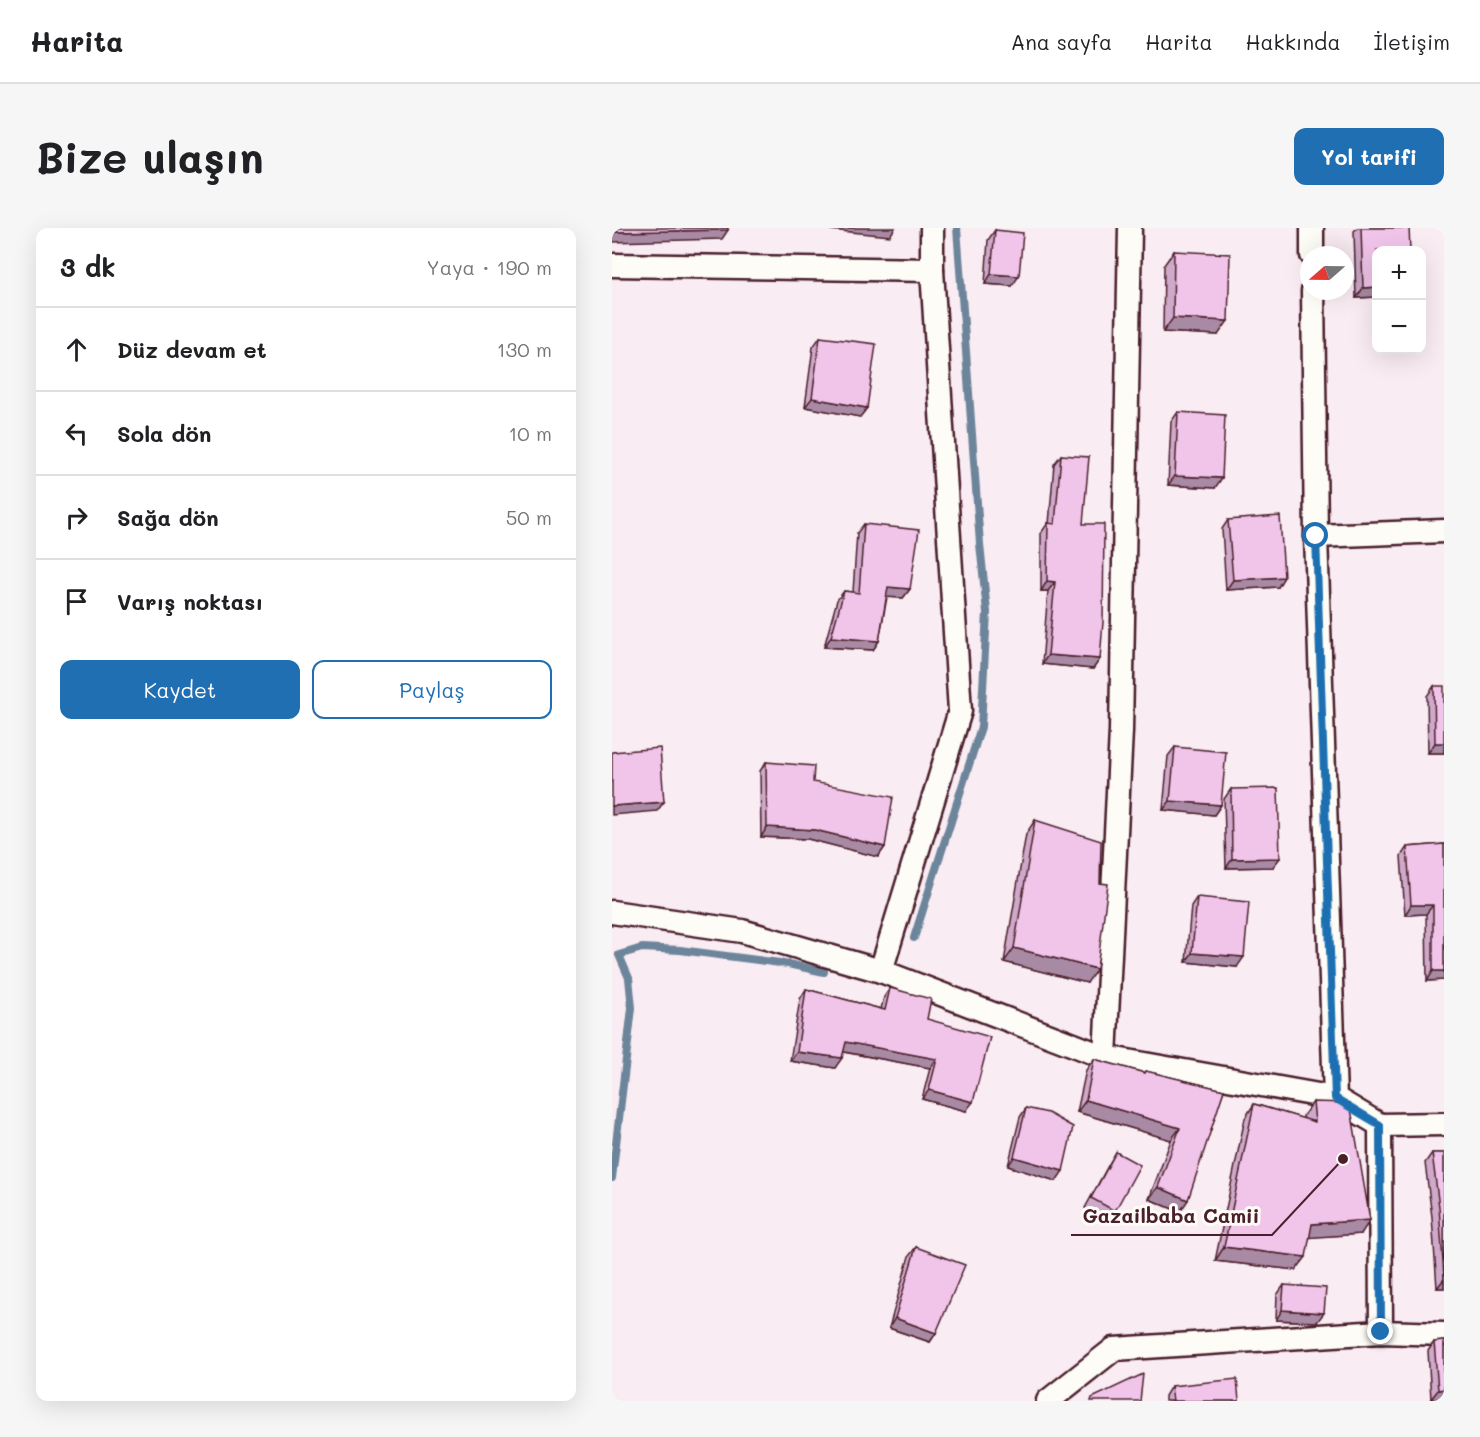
<!DOCTYPE html>
<html lang="tr">
<head>
<meta charset="utf-8">
<style>
	:root { --surface:#fff; --page:#f6f6f6; --text:#202124; --muted:#757577; --line:#e0e0e0; --accent:#1f6fb2 }
	body { margin:0; font-family:Mali,sans-serif; background:var(--page); color:var(--text) }
	.controls { position:absolute; right:18px; top:18px; display:grid; overflow:hidden; border-radius:12px; box-shadow:0 6px 24px #0002 }
	.controls button { width:54px; height:54px; display:grid; place-items:center; padding:0; border:0; border-bottom:2px solid var(--line); background:var(--surface); color:var(--text); font:30px sans-serif }
	.compass { position:absolute; left:688px; top:18px; width:54px; height:54px; border-radius:50%; background:var(--surface); box-shadow:0 6px 24px #0002; rotate:250deg }
	.stop { position:absolute; width:18px; height:18px; margin:-14px; border:4px solid #1f6fb2; border-radius:50%; background:#fff }
	.stop.end { background:#1f6fb2; border-color:#fff; box-shadow:0 2px 6px #0008 }
	.list { margin:0; padding:0; list-style:none }
	h2 { display:flex; justify-content:space-between; align-items:center; height:78px; margin:0; padding:0 24px; font-size:26px }
	h2 small { font-size:20px; font-weight:400; color:var(--muted) }
	.list li { display:grid; grid-template-columns:39px 1fr auto; gap:18px; align-items:center; box-sizing:border-box; height:84px; padding:0 24px; border-top:2px solid var(--line) }
	.list b { display:block; font-size:22px; white-space:nowrap }
	.list em { font-size:20px; font-style:normal; color:var(--muted) }
	.actions { display:flex; gap:12px; padding:18px 24px }
	.actions a { flex:1; padding:14px 0; border:2px solid var(--accent); border-radius:12px; text-align:center; font-size:21px; color:var(--accent) }
	.actions .main { background:var(--accent); color:#fff }
	.icon { flex:none; width:33px; height:33px; fill:none; stroke:currentColor; stroke-width:2; stroke-linecap:round; stroke-linejoin:round }
	.map { position:relative; flex:none; width:832px; height:1173px; overflow:hidden; border-radius:12px }
	header { display:flex; align-items:center; gap:36px; box-sizing:border-box; height:84px; padding:0 30px; background:var(--surface); border-bottom:2px solid var(--line) }
	header strong { font-size:28px }
	nav { display:flex; gap:33px; margin-inline-start:auto; font-size:21px }
	.intro { display:flex; align-items:center; justify-content:space-between; box-sizing:border-box; height:144px; padding:0 36px }
	h1 { margin:0; font-size:42px }
	.button { padding:15px 27px; border-radius:12px; background:var(--accent); color:#fff; font-size:21px; font-weight:700 }
	main { display:flex; gap:36px; padding:0 36px }
	aside { flex:1; background:var(--surface); border-radius:12px; box-shadow:0 6px 24px #0002 }
	.map>svg:first-child { display:block }
</style>
</head>
<body>
<header>
<strong>Harita</strong>
<nav><a>Ana sayfa</a><a>Harita</a><a>Hakkında</a><a>İletişim</a></nav>
</header>
<div class="intro"><h1>Bize ulaşın</h1><a class="button">Yol tarifi</a></div>
<main>
<aside>
<h2>3 dk<small>Yaya · 190 m</small></h2>
<ul class="list">
<li><svg class="icon" aria-label="ahead" viewBox="0 0 24 24"><path d="M12 20V5M6 11l6-6 6 6"/></svg><div><b>Düz devam et</b></div><em>130 m</em></li>
<li><svg class="icon" aria-label="left" viewBox="0 0 24 24"><path d="M17 20v-9H6M10 6l-5 5 5 5"/></svg><div><b>Sola dön</b></div><em>10 m</em></li>
<li><svg class="icon" aria-label="right" viewBox="0 0 24 24"><path d="M7 20v-9h11M14 6l5 5-5 5"/></svg><div><b>Sağa dön</b></div><em>50 m</em></li>
<li><svg class="icon" aria-label="arrive" viewBox="0 0 24 24"><path d="M6 21V4h12l-3 4 3 4H6"/></svg><div><b>Varış noktası</b></div></li>
</ul>
<div class="actions"><a class="main">Kaydet</a><a>Paylaş</a></div>
</aside>
<div class="map">
<svg width="832" height="1173" viewBox="0 0 832 1173">
	<rect width="100%" height="100%" fill="#f9ecf3"/>
	<filter id="ink" filterUnits="userSpaceOnUse"><feTurbulence type="fractalNoise" baseFrequency=".0167" numOctaves="2"/><feDisplacementMap in="SourceGraphic" scale="12" xChannelSelector="R" yChannelSelector="G"/><feConvolveMatrix kernelMatrix="1 2 1 2 8 2 1 2 1" color-interpolation-filters="sRGB"/></filter>
	<g filter="url(#ink)">
		<g fill="none" stroke-linecap="round" stroke-linejoin="round">
			<!-- stream -->
			<g stroke="#6d859b" stroke-width="8">
				<polyline points="302,710 369,499 375,384 368,316 345,0"/>
				<polyline points="0,950 20,780 17,750 7,727 30,720 68,722 176,736 212,744"/>
			</g>
			<!-- minor casing -->
			<g stroke="#4a1f2b" stroke-width="27">
				<g id="minor">
					<polyline points="700,0 700,27"/>
					<polyline points="0,37 320,42"/>
					<polyline points="701,63 704,308 723,870 768,897 769,1104"/>
					<polyline points="704,308 832,303"/>
					<polyline points="0,684 130,703 269,743 493,829 723,870"/>
					<polyline points="269,743 348,483 320,42 320,0"/>
					<polyline points="493,829 509,503 518,0"/>
					<polyline points="768,897 832,896"/>
					<polyline points="436,1173 502,1121 769,1104 832,1106"/>
				</g>
			</g>
			<!-- minor -->
			<use href="#minor" stroke="#fdfcf7" stroke-width="22"/>
		</g>
		<!-- wall -->
		<g fill="#cfa9c9" stroke="#4a1f2b" stroke-width="1.5">
			<polygon points="745,0 797,0 765,69 744,70 742,3"/>
			<polygon points="383,2 400,58 373,56 376,12"/>
			<polygon points="562,23 606,107 551,104 552,37"/>
			<polygon points="208,109 255,180 248,189 193,179 201,119"/>
			<polygon points="566,184 603,260 556,257 559,194"/>
			<polygon points="449,227 471,296 488,431 481,441 430,436 436,363 429,363 429,305 436,295 437,296 442,236"/>
			<polygon points="616,292 666,359 614,362 610,301"/>
			<polygon points="252,296 298,361 291,370 275,369 267,413 261,422 212,419 225,372 232,363 241,364 245,305"/>
			<polygon points="822,458 832,525 816,525 815,468"/>
			<polygon points="563,519 609,577 602,587 551,582 556,528"/>
			<polygon points="154,534 201,554 273,619 266,629 196,611 149,609 148,543"/>
			<polygon points="619,561 661,639 614,640 612,571"/>
			<polygon points="423,592 475,755 392,734 414,606"/>
			<polygon points="832,616 832,752 815,753 814,686 793,687 789,628 795,619"/>
			<polygon points="585,669 625,739 574,734 579,678"/>
			<polygon points="278,760 315,791 354,883 310,871 318,840 231,824 223,840 178,833 188,771 194,761 269,781 272,769"/>
			<polygon points="482,831 532,845 534,843 612,862 568,984 537,971 559,912 465,884 474,842"/>
			<polygon points="701,874 749,1006 698,1009 684,1042 603,1033 633,890 642,876 692,891 691,888"/>
			<polygon points="414,880 444,953 396,938 408,889"/>
			<polygon points="504,924 503,983 496,993 473,980 498,934"/>
			<polygon points="820,925 832,925 832,1060 825,1060 820,989 813,935"/>
			<polygon points="304,1019 324,1105 318,1114 277,1100 297,1028"/>
			<polygon points="672,1057 705,1094 664,1092 665,1067"/>
			<polygon points="832,1113 832,1171 819,1171 816,1123 822,1114"/>
			<polygon points="559,1158 627,1173 553,1173 553,1168"/>
		</g>
		<!-- shaded-wall -->
		<g fill="#a98aa4" stroke="#4a1f2b" stroke-width="1.5">
			<polygon points="220,0 283,0 278,8 219,2"/>
			<polygon points="116,2 110,11 0,14 0,4"/>
			<polygon points="379,46 407,48 400,58 373,56"/>
			<polygon points="765,59 765,69 744,70 751,60"/>
			<polygon points="561,90 616,93 606,107 551,104"/>
			<polygon points="200,170 255,180 248,189 193,179"/>
			<polygon points="563,248 610,250 603,260 556,257"/>
			<polygon points="672,349 666,359 614,362 621,352"/>
			<polygon points="435,353 443,354 436,363 429,363"/>
			<polygon points="276,359 298,361 291,370 270,369"/>
			<polygon points="219,409 267,413 261,422 212,419"/>
			<polygon points="436,427 488,431 481,441 430,436"/>
			<polygon points="823,515 832,515 832,525 816,525"/>
			<polygon points="558,573 609,577 602,587 551,582"/>
			<polygon points="52,574 45,583 0,587 0,578"/>
			<polygon points="155,599 203,602 273,619 266,629 196,611 149,609"/>
			<polygon points="668,630 661,639 614,640 620,631"/>
			<polygon points="799,677 821,677 814,686 793,687"/>
			<polygon points="402,720 485,741 475,755 392,734"/>
			<polygon points="580,725 632,729 625,739 574,734"/>
			<polygon points="821,743 832,743 832,752 815,753"/>
			<polygon points="234,814 325,831 318,840 227,823"/>
			<polygon points="185,824 230,830 223,840 178,833"/>
			<polygon points="317,862 361,874 354,883 310,871"/>
			<polygon points="474,872 568,900 559,912 465,884"/>
			<polygon points="402,929 451,943 444,953 396,938"/>
			<polygon points="546,959 576,972 568,984 537,971"/>
			<polygon points="758,992 749,1006 691,1010 700,996"/>
			<polygon points="612,1019 694,1029 684,1042 603,1033"/>
			<polygon points="832,1051 832,1060 825,1060"/>
			<polygon points="670,1082 712,1085 705,1094 664,1092"/>
			<polygon points="283,1090 324,1105 318,1114 277,1100"/>
			<polygon points="832,1161 832,1171 819,1171 826,1162"/>
		</g>
		<!-- building -->
		<g fill="#f1c5ea" stroke="#4a1f2b" stroke-width="1.5">
			<polygon points="0,0 116,0 116,2 0,4"/>
			<polygon points="749,0 797,0 798,22 765,22 765,59 751,60"/>
			<polygon points="383,2 411,5 407,48 379,46"/>
			<polygon points="562,23 618,26 616,93 561,90"/>
			<polygon points="208,109 264,116 255,180 200,170"/>
			<polygon points="566,184 613,187 610,250 563,248"/>
			<polygon points="449,227 477,229 471,296 492,296 491,394 488,431 436,427 443,354 435,353 436,295 443,296"/>
			<polygon points="668,288 672,349 621,352 616,292"/>
			<polygon points="252,296 307,302 298,361 276,359 267,413 219,409 232,363 247,365"/>
			<polygon points="822,458 832,458 832,515 823,515"/>
			<polygon points="563,519 614,524 609,577 558,573"/>
			<polygon points="48,520 52,574 0,578 0,524"/>
			<polygon points="154,534 202,538 201,554 281,569 273,619 203,602 155,599"/>
			<polygon points="666,560 668,630 620,631 619,561"/>
			<polygon points="423,592 489,613 488,655 496,656 485,741 402,720"/>
			<polygon points="832,616 832,743 821,743 821,677 799,677 795,619"/>
			<polygon points="585,669 637,674 632,729 580,725"/>
			<polygon points="278,760 319,771 315,791 378,809 361,874 317,862 325,831 234,814 230,830 185,824 194,761 273,782"/>
			<polygon points="482,831 533,845 534,843 612,862 576,972 546,959 568,900 474,872"/>
			<polygon points="701,874 738,875 758,992 700,996 694,1029 612,1019 642,876 703,894"/>
			<polygon points="414,880 436,885 461,899 451,943 402,929"/>
			<polygon points="504,924 528,937 503,983 479,970"/>
			<polygon points="820,925 832,925 832,1049 827,979"/>
			<polygon points="304,1019 353,1037 324,1105 283,1090"/>
			<polygon points="672,1057 714,1060 712,1085 670,1082"/>
			<polygon points="832,1113 832,1161 826,1162 822,1114"/>
			<polygon points="531,1146 528,1173 479,1173 480,1170"/>
			<polygon points="625,1151 627,1173 561,1173 559,1158"/>
		</g>
	</g>
	<g fill="none" stroke-linecap="round" stroke-linejoin="round" filter="url(#ink)">
		<!-- route -->
		<polyline stroke="#1f6fb2" stroke-width="8" points="704,308 723,870 768,897 769,1104"/>
	</g>
	<!-- callouts -->
	<path fill="none" stroke="#4a1f2b" stroke-width="2" d="M731 931L660 1007H459"/>
	<circle fill="#4a1f2b" stroke="#fdfcf7" stroke-width="2" cx="731" cy="931" r="6"/>
	<g font-size="20" text-anchor="middle" font-weight="bold" fill="#4a1f2b" stroke="#fdfcf7" stroke-width="6" stroke-linejoin="round" paint-order="stroke">
		<text x="559" y="995">Gazailbaba Camii</text>
	</g>
</svg>
<div class="controls">
<button>+</button>
<button>−</button>
</div>
<svg class="compass" viewBox="-18 -18 36 36"><path d="M0-13l5 13h-10z" fill="#e53935"/><path d="M0 13l5-13h-10z" fill="#757577"/></svg>
<div class="stop" style="left:704px;top:308px"></div>
<div class="stop end" style="left:769px;top:1104px"></div>
</div>
</main>
</body>
</html>
